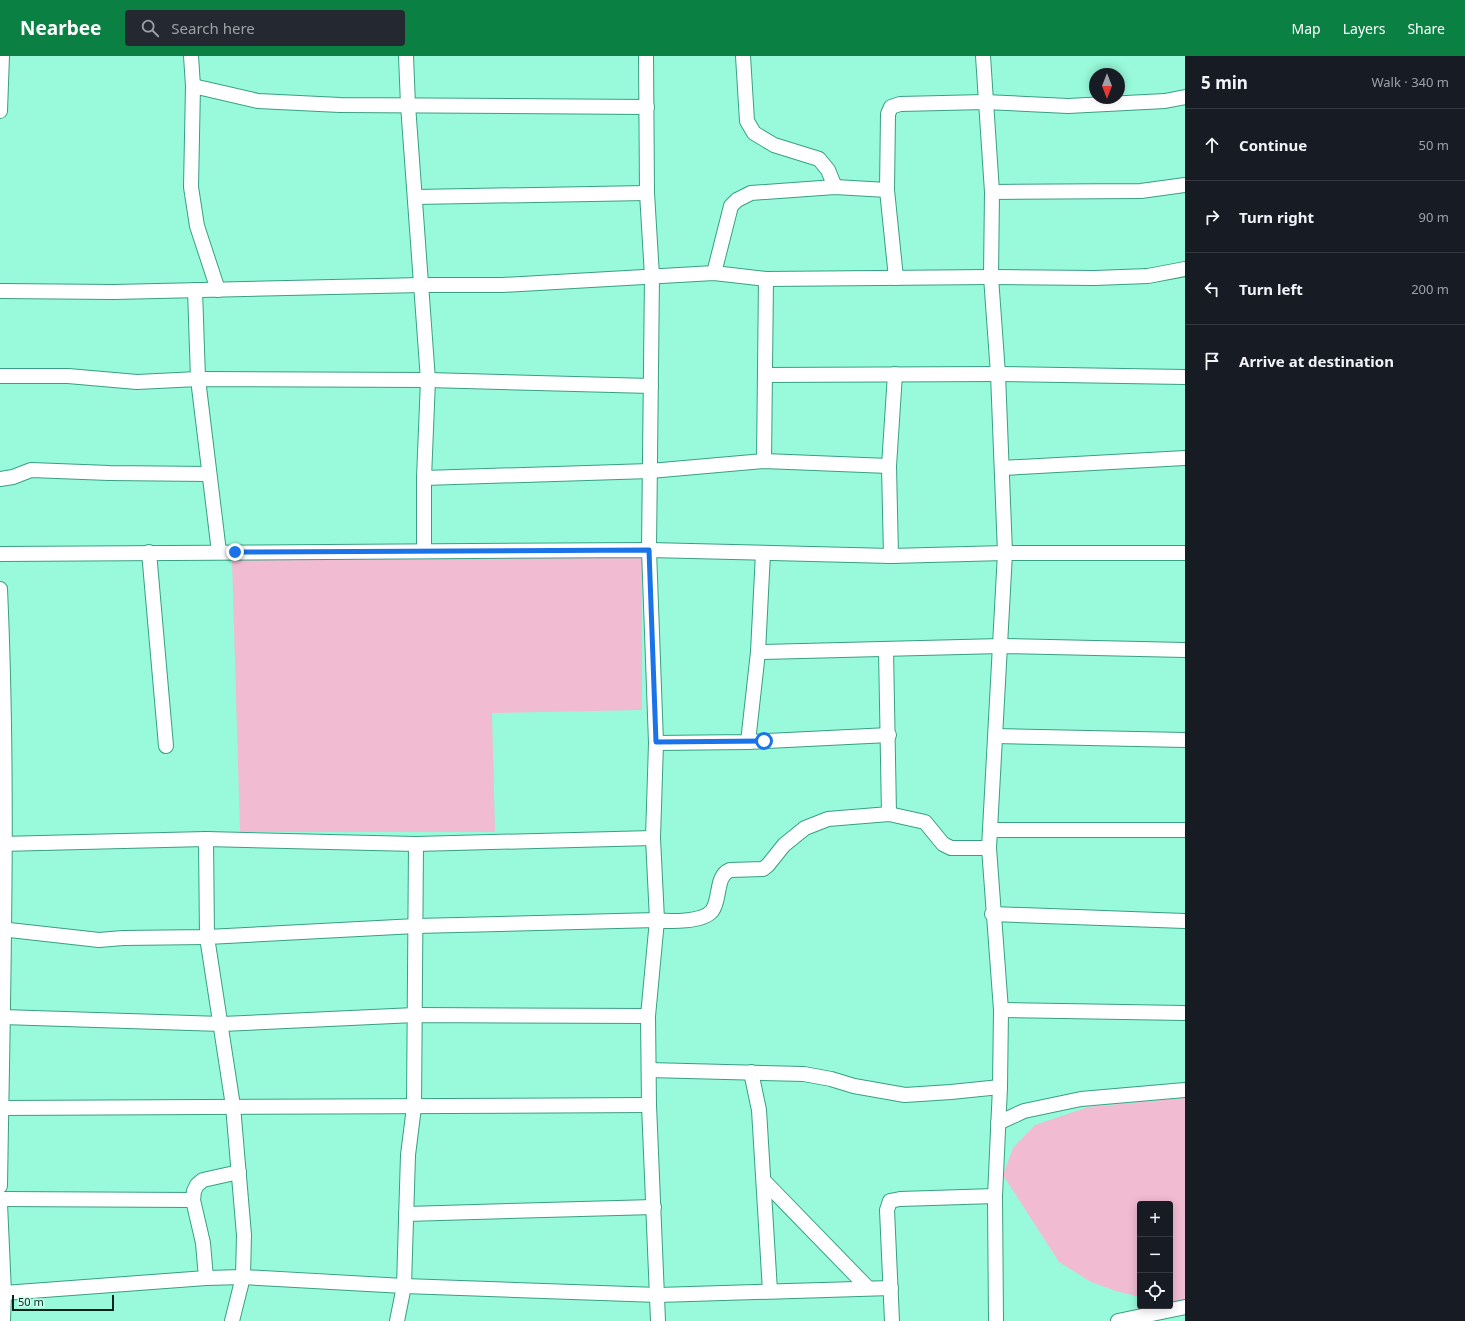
<!DOCTYPE html>
<html lang="en">
<head>
<meta charset="utf-8">
<style>
	:root { --surface:#171b24; --page:#242831; --text:#f1f3f6; --muted:#9ea1a6; --line:#363941; --accent:#0b8043 }
	body { margin:0; font-family:"Noto Sans",sans-serif; background:var(--page); color:var(--text) }
	.controls { position:absolute; right:12px; bottom:12px; display:grid; overflow:hidden; border-radius:4px; box-shadow:0 2px 10px #0003 }
	.controls button { width:36px; height:36px; display:grid; place-items:center; padding:0; border:0; border-bottom:1px solid var(--line); background:var(--surface); color:var(--text); font:20px sans-serif }
	.compass { position:absolute; left:1089px; top:12px; width:36px; height:36px; border-radius:50%; background:var(--surface); box-shadow:0 2px 10px #0003; rotate:180deg }
	.scale { position:absolute; left:12px; bottom:10px; width:102px; box-sizing:border-box; padding-left:4px; border:2px solid #05251c; border-top:0; font-size:11px; line-height:14px; white-space:nowrap; color:#05251c; -webkit-text-stroke:3px #c7ffec; paint-order:stroke }
	.stop { position:absolute; width:12px; height:12px; margin:-9px; border:3px solid #1a73e8; border-radius:50%; background:#fff }
	.stop.end { background:#1a73e8; border-color:#fff; box-shadow:0 1px 4px #0008 }
	.list { margin:0; padding:0; list-style:none }
	h2 { display:flex; justify-content:space-between; align-items:center; height:52px; margin:0; padding:0 16px; font-size:17px }
	h2 small { font-size:13px; font-weight:400; color:var(--muted) }
	.list li { display:grid; grid-template-columns:26px 1fr auto; gap:12px; align-items:center; box-sizing:border-box; height:72px; padding:0 16px; border-top:1px solid var(--line) }
	.list b { display:block; font-size:15px; white-space:nowrap }
	.list em { font-size:13px; font-style:normal; color:var(--muted) }
	.icon { flex:none; width:22px; height:22px; fill:none; stroke:currentColor; stroke-width:2; stroke-linecap:round; stroke-linejoin:round }
	.map { position:relative; flex:none; width:1185px; height:1265px; overflow:hidden }
	header { display:flex; align-items:center; gap:24px; box-sizing:border-box; height:56px; padding:0 20px; background:var(--accent); color:#fff }
	header strong { font-size:19px }
	nav { display:flex; gap:22px; margin-inline-start:auto; font-size:14px }
	.search { width:280px; height:36px; background:var(--page); display:flex; align-items:center; gap:10px; box-sizing:border-box; padding:0 14px; border-radius:4px; color:var(--muted); font-size:15px }
	main { display:flex }
	aside { flex:1; background:var(--surface) }
	.map>svg:first-child { display:block }
</style>
</head>
<body>
<header>
<strong>Nearbee</strong>
<div class="search"><svg class="icon" aria-label="search" viewBox="0 0 24 24"><circle cx="10" cy="10" r="6"/><path d="M15 15l6 6"/></svg>Search here</div>
<nav><a>Map</a><a>Layers</a><a>Share</a></nav>
</header>
<main>
<div class="map">
<svg width="1185" height="1265" viewBox="0 0 1185 1265">
	<rect width="100%" height="100%" fill="#98fadb"/>
	<!-- green -->
	<g fill="#f1bbd1">
		<polygon points="642,501 642,654 492,657 495,776 240,776 232,504"/>
		<polygon points="1185,1042 1185,1245 1170,1246 1170,1148 1140,1148 1140,1241 1116,1235 1091,1226 1059,1206 1003,1119 1013,1092 1035,1069 1088,1051"/>
	</g>
	<g fill="none" stroke-linecap="round" stroke-linejoin="round">
		<!-- minor casing -->
		<g stroke="#399f83" stroke-width="16">
			<g id="minor">
				<polyline points="191,0 193,30 191,131 197,170 218,234"/>
				<polyline points="406,0 408,49 428,324 424,422 424,495"/>
				<polyline points="646,0 647,137 652,220 649,494 656,687 653,782 657,864 648,960 649,1049 658,1265"/>
				<polyline points="743,0 747,65 754,77 774,89 819,103 828,114 835,131"/>
				<polyline points="983,0 992,136 991,221 998,318 1005,497 989,792 1001,954 1000,1031 995,1140 996,1265"/>
				<polyline points="193,30 258,45 340,49 647,51"/>
				<polyline points="0,55 2,0"/>
				<polyline points="992,136 1141,135 1185,129"/>
				<polyline points="415,141 647,137"/>
				<polyline points="714,217 731,150 737,144 751,137 835,131 887,134"/>
				<polyline points="896,222 887,134 888,58 891,51 900,48 985,46 1068,50 1165,45 1185,41"/>
				<polyline points="195,234 198,323 219,496"/>
				<polyline points="0,235 114,236 422,229 502,229 714,217 766,223 991,221 1095,222 1148,220 1185,213"/>
				<polyline points="765,319 998,318 1185,321"/>
				<polyline points="0,320 68,320 137,326 198,323 428,324 651,330"/>
				<polyline points="764,405 766,223"/>
				<polyline points="1002,412 1185,402"/>
				<polyline points="424,422 650,415 764,405 889,410"/>
				<polyline points="0,423 13,421 31,414 109,417 208,418"/>
				<polyline points="149,496 166,690"/>
				<polyline points="0,498 649,494 891,500 1005,497 1185,497"/>
				<polyline points="891,500 889,410 895,318"/>
				<path d="M0,533C9,732 3,931 0,1130"/>
				<polyline points="886,593 889,758"/>
				<polyline points="758,596 1001,590 1185,594"/>
				<polyline points="996,680 1185,684"/>
				<polyline points="748,686 758,596 763,497"/>
				<polyline points="656,687 748,686 889,679"/>
				<polyline points="990,774 1185,774"/>
				<polyline points="206,783 207,881 233,1050 244,1179 243,1221 232,1265"/>
				<polyline points="0,788 206,783 416,788 653,782"/>
				<polyline points="992,858 1185,865"/>
				<path d="M0,873L99,884L123,882L207,881L416,870L657,864C670,866 703,866 712,855C721,843 715,820 730,814L763,813L768,809L784,789L805,772L828,763L889,758L925,766L943,788L951,792H989"/>
				<polyline points="1001,954 1185,957"/>
				<polyline points="2,961 222,968 415,959 648,960"/>
				<polyline points="649,1014 804,1018 831,1023 854,1030 905,1039 951,1036 1000,1031"/>
				<polyline points="751,1016 759,1054 770,1235"/>
				<path d="M0,1052C216,1050 433,1051 649,1049"/>
				<polyline points="998,1067 1024,1055 1081,1043 1185,1034"/>
				<polyline points="764,1125 868,1232"/>
				<polyline points="0,1143 193,1144"/>
				<polyline points="0,1147 4,1237 3,1265"/>
				<polyline points="406,1158 654,1151"/>
				<polyline points="206,1222 203,1187 193,1144 194,1135 197,1129 203,1124 239,1116"/>
				<polyline points="4,1237 206,1222 243,1221 404,1230 658,1239 891,1232"/>
				<polyline points="397,1265 404,1230 408,1099 414,1051 416,788"/>
				<polyline points="892,1265 887,1154 890,1145 900,1143 995,1140"/>
				<polyline points="1118,1265 1185,1251"/>
			</g>
		</g>
		<!-- minor -->
		<use href="#minor" stroke="#fff" stroke-width="14"/>
	</g>
	<g fill="none" stroke-linecap="round" stroke-linejoin="round">
		<!-- route -->
		<polyline stroke="#1a73e8" stroke-width="5" points="235,496 649,494 656,686 764,685"/>
	</g>
</svg>
<div class="controls">
<button>+</button>
<button>−</button>
<button><svg class="icon" aria-label="locate" viewBox="0 0 24 24"><circle cx="12" cy="12" r="6"/><path d="M12 2v4M12 18v4M2 12h4M18 12h4"/></svg></button>
</div>
<svg class="compass" viewBox="-18 -18 36 36"><path d="M0-13l5 13h-10z" fill="#e53935"/><path d="M0 13l5-13h-10z" fill="#9ea1a6"/></svg>
<div class="scale">50 m</div>
<div class="stop" style="left:764px;top:685px"></div>
<div class="stop end" style="left:235px;top:496px"></div>
</div>
<aside>
<h2>5 min<small>Walk · 340 m</small></h2>
<ul class="list">
<li><svg class="icon" aria-label="ahead" viewBox="0 0 24 24"><path d="M12 20V5M6 11l6-6 6 6"/></svg><div><b>Continue</b></div><em>50 m</em></li>
<li><svg class="icon" aria-label="right" viewBox="0 0 24 24"><path d="M7 20v-9h11M14 6l5 5-5 5"/></svg><div><b>Turn right</b></div><em>90 m</em></li>
<li><svg class="icon" aria-label="left" viewBox="0 0 24 24"><path d="M17 20v-9H6M10 6l-5 5 5 5"/></svg><div><b>Turn left</b></div><em>200 m</em></li>
<li><svg class="icon" aria-label="arrive" viewBox="0 0 24 24"><path d="M6 21V4h12l-3 4 3 4H6"/></svg><div><b>Arrive at destination</b></div></li>
</ul>
</aside>
</main>
</body>
</html>
